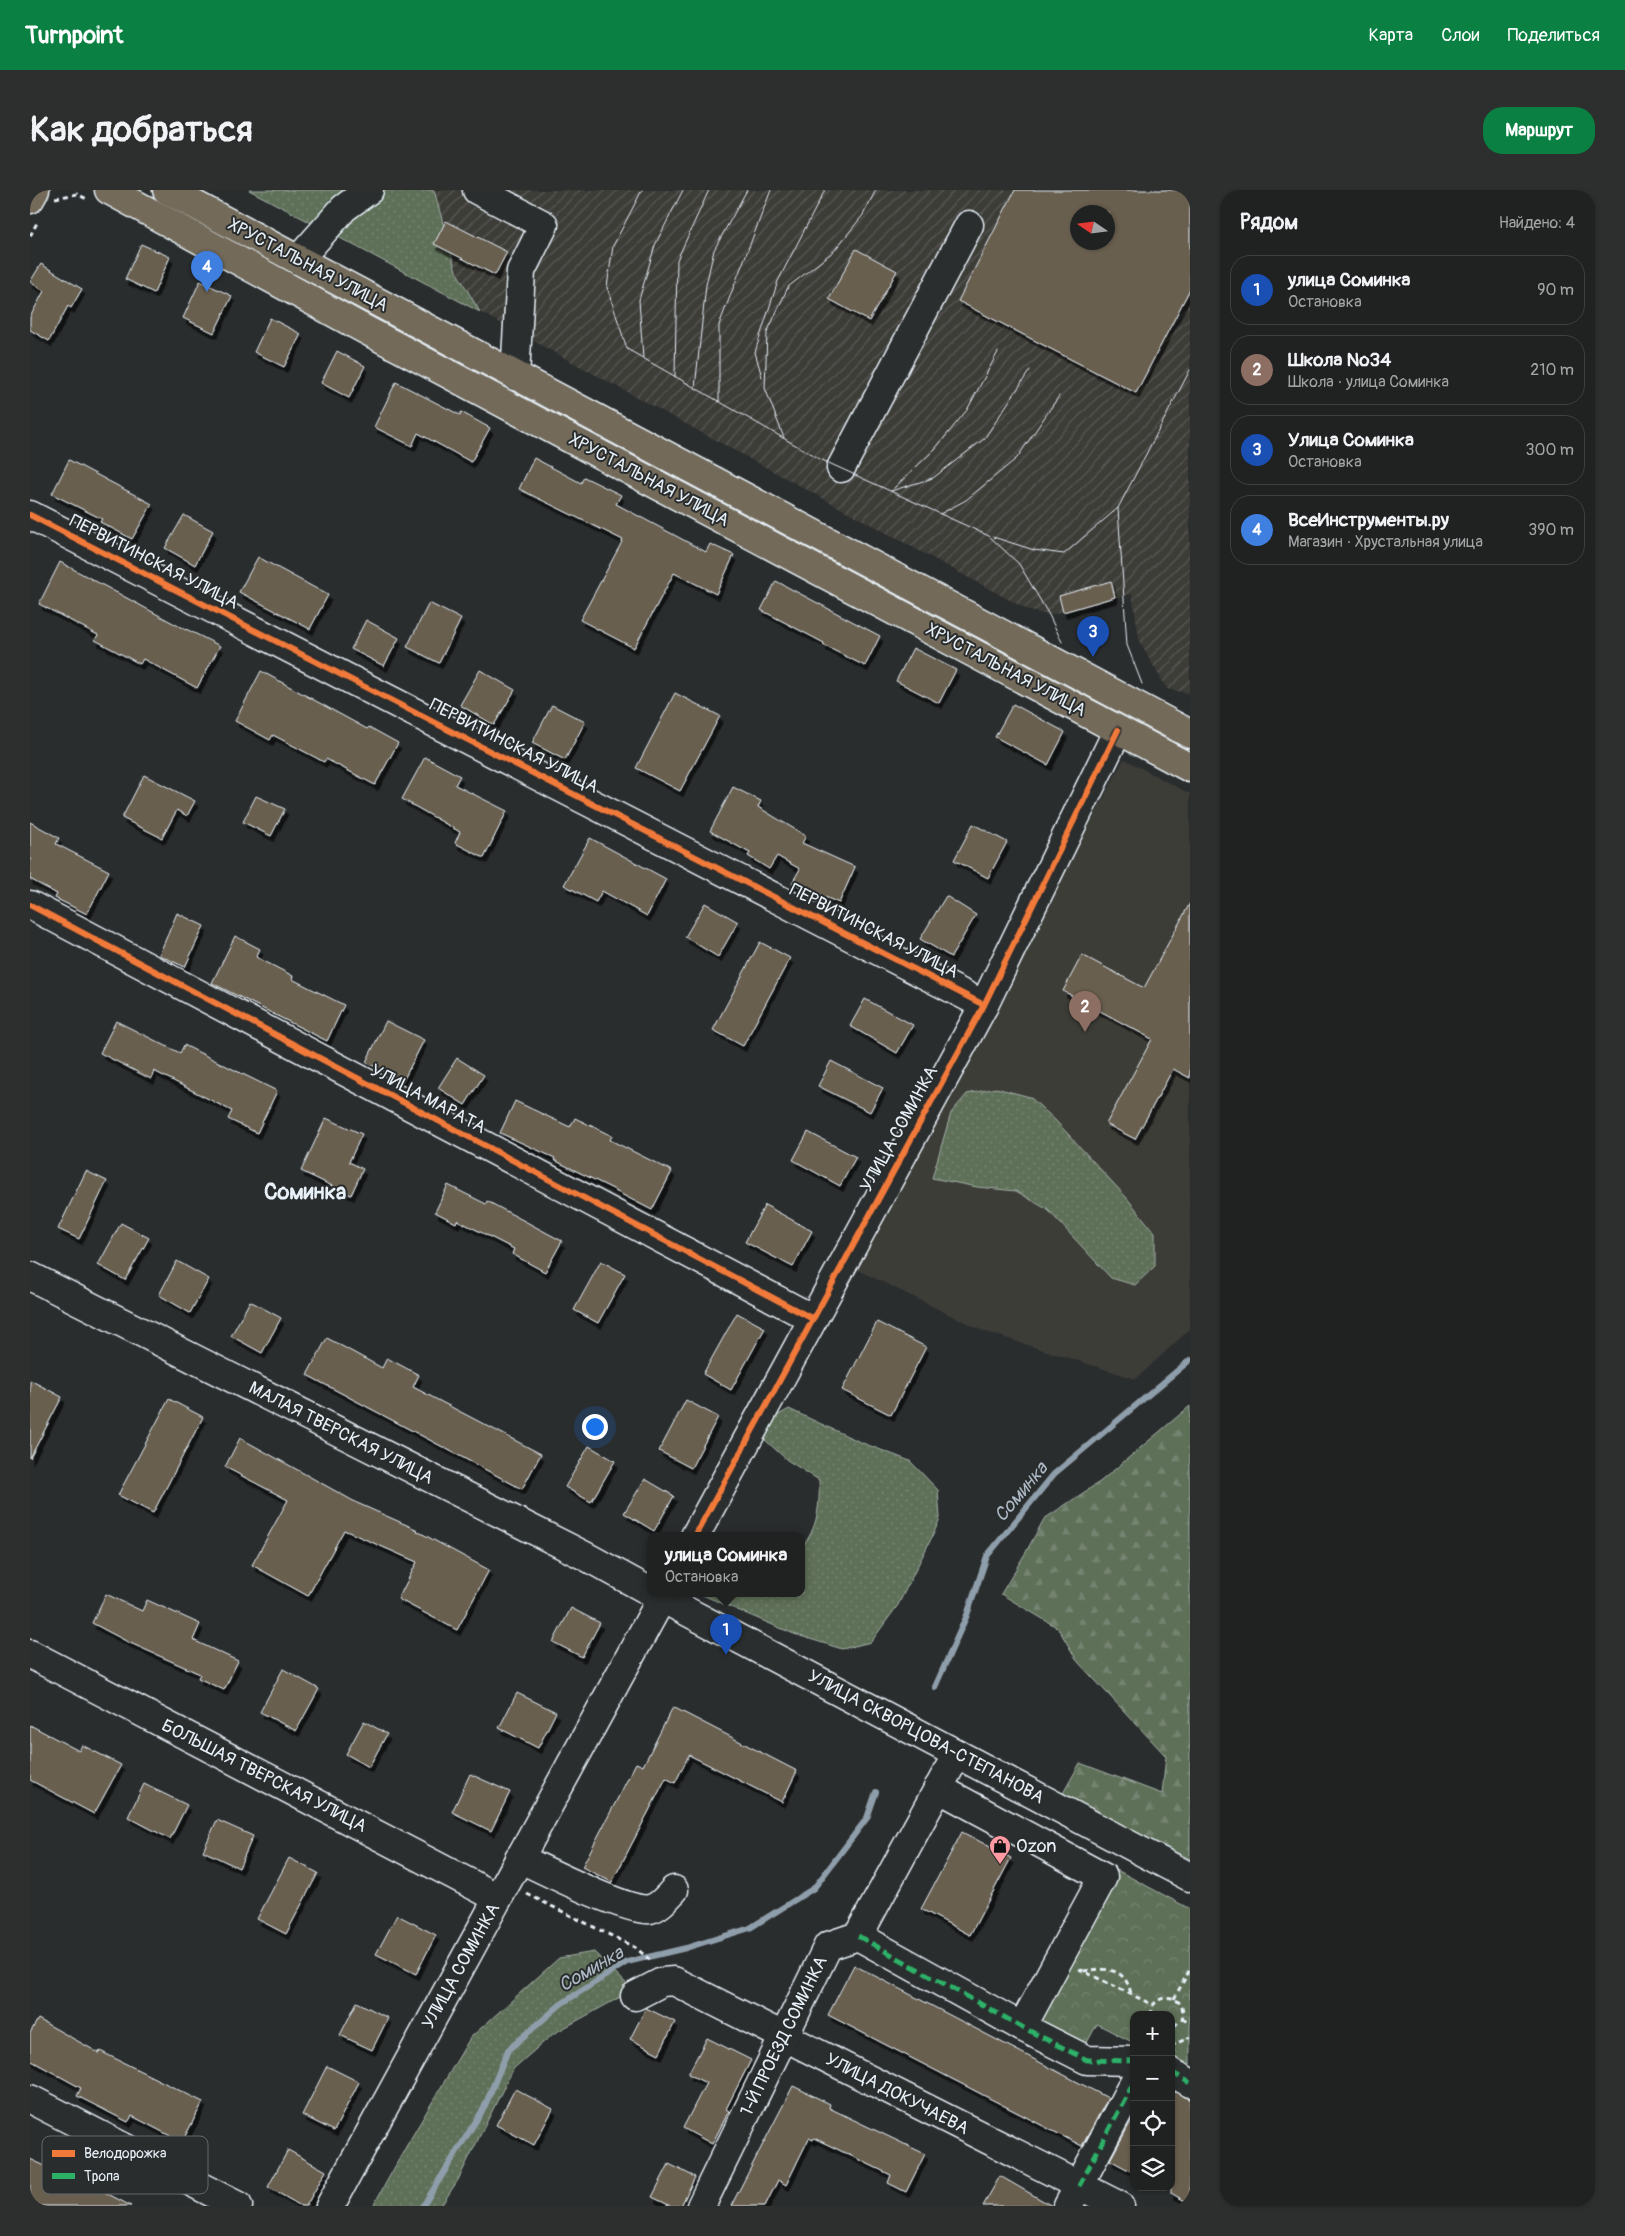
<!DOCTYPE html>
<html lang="ru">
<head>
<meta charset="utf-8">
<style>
	:root { --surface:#202222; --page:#2d2f2f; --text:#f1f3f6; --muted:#a2a4a5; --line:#3d3f40; --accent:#0b8043 }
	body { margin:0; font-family:Pangolin,sans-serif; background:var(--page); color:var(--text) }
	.controls { position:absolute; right:15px; bottom:15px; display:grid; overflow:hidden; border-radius:10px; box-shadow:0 1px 4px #0004 }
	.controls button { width:45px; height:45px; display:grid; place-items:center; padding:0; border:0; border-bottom:1px solid var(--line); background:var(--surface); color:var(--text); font:25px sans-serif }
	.compass { position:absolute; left:1040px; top:15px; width:45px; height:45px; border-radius:50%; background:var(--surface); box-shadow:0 1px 4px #0004; rotate:283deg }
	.you { position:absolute; left:564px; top:1236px; width:18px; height:18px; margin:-12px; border:4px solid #fff; border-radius:50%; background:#1a73e8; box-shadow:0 0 0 8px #1a73e833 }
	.badge { display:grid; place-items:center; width:32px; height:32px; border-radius:50%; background:var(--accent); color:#fff; font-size:16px; font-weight:700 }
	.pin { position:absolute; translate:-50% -41px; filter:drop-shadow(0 1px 2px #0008) }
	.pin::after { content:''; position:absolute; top:26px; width:18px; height:15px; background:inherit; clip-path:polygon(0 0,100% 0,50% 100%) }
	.popup { position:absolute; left:617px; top:1342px; width:158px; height:65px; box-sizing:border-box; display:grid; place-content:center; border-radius:10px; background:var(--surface); filter:drop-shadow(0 1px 4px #0005); font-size:16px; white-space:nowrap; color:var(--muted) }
	.popup b { font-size:19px; color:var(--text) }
	.popup::after { content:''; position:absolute; left:50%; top:100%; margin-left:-10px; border:10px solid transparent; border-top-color:var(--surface) }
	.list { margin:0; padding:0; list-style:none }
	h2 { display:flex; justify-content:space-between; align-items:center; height:65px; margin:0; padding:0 20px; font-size:21px }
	h2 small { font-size:16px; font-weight:400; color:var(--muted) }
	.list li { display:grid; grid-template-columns:32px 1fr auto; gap:15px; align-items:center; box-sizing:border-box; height:70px; margin:0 10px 10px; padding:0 10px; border:1px solid var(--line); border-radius:20px }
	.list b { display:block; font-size:19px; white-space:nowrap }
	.list p { margin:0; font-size:16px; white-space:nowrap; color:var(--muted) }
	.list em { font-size:16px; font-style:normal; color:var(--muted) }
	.icon { flex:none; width:28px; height:28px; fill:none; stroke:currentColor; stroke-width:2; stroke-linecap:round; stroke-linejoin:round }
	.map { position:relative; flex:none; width:1160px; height:2016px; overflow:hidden; border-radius:20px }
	header { display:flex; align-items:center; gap:30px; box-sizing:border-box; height:70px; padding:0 25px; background:var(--accent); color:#fff }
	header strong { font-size:24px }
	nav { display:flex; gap:28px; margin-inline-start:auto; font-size:18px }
	.intro { display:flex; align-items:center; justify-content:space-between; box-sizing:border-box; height:120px; padding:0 30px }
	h1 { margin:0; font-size:35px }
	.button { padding:12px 22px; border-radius:20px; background:var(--accent); color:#fff; font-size:18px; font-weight:700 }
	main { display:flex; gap:30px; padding:0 30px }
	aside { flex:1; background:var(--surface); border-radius:20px; box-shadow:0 1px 4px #0004 }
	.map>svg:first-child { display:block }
</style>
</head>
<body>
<header>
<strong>Turnpoint</strong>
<nav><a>Карта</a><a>Слои</a><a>Поделиться</a></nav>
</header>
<div class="intro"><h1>Как добраться</h1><a class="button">Маршрут</a></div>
<main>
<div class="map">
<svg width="1160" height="2016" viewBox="0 0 1160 2016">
	<defs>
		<pattern id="industrial-furrows" width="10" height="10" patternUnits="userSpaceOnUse" patternTransform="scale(1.25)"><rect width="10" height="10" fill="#3d3c38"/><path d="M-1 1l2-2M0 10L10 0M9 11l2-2" fill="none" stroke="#595956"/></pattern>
		<pattern id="grass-dots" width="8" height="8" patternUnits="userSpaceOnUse" patternTransform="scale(1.25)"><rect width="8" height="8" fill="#5e6f58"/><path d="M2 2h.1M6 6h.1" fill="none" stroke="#758471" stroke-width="1.8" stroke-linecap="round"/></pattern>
		<pattern id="forest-firs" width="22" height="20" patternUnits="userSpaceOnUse" patternTransform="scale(1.25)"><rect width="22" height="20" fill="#5e6f58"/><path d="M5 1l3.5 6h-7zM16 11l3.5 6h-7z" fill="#758471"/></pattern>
		<pattern id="park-crowns" width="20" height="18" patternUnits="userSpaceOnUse" patternTransform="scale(1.25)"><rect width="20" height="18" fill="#5e6f58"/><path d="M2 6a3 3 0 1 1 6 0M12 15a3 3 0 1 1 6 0" fill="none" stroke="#758471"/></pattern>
		<filter id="shadow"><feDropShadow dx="3" dy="5.5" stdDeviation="0" flood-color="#0009"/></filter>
	</defs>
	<rect width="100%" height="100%" fill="#2a2d2e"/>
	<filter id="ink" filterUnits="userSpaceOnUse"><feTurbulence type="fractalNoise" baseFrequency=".02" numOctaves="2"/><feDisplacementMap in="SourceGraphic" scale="10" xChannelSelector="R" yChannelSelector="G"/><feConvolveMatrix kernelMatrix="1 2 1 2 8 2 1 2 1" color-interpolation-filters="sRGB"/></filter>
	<g filter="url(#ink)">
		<!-- built -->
		<polygon fill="#3d3c38" points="1094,569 1160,604 1160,1139 1106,1189 953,1141 826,1079"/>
		<!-- industrial -->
		<path fill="url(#industrial-furrows)" fill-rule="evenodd" d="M404,0H1160V500L1158,503L1137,499L1110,453L1102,404L1019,425L1000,421L450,122L426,81ZM1048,22H1078V52H1048Z"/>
		<!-- grass -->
		<g fill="url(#grass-dots)" stroke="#a3b0a8">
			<polygon points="219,0 404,0 426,81 450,122"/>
			<polygon points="966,898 1000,907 1025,930 1096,1007 1125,1043 1125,1076 1105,1095 1081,1088 1018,1020 986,1001 947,997 902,988 921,923 937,904"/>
			<path d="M759,1219L830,1252L880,1271L908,1300L910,1328L903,1345L868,1415L841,1452L812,1459L764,1444L670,1404H771V1358C788,1339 790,1314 789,1290L757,1270L733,1248L740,1230Z"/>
			<polygon points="564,1762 603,1800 523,1844 483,1879 428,1990 411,2016 343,2016 377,1955 440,1848 529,1768"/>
		</g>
		<!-- forest -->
		<polygon fill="url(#forest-firs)" stroke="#a3b0a8" points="1160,1216 1160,1669 1032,1605 1050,1573 1132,1604 1136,1566 1048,1472 1028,1438 971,1404 996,1362 1014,1329 1071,1291"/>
		<!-- park -->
		<polygon fill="url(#park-crowns)" stroke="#a3b0a8" points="1085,1679 1160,1719 1160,1883 1141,1873 1141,1825 1104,1825 1104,1853 1067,1834 1053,1860 1007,1835"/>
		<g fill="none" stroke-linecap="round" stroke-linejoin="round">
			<!-- stream -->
			<g stroke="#8f9eab" stroke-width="6">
				<polyline points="905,1497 937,1425 957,1366 1024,1284 1160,1170"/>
				<polyline points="393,2016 454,1918 478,1860 531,1814 597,1772 656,1758 720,1738 784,1698 837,1628 846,1602"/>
			</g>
		</g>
		<!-- building -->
		<g fill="#695f50" stroke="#e8f1f8" fill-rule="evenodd" filter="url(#shadow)">
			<path d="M985,0H1160V99L1106,203L928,111ZM1048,22H1078V52H1048Z"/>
			<polygon points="416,31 477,62 465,85 404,54"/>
			<polygon points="111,54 140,67 124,103 95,89"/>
			<polygon points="826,59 867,81 839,131 799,109"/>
			<polygon points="11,74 52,99 41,118 38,116 19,151 0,140 0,127 14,101 0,92"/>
			<polygon points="170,91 202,106 184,143 153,128"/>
			<polygon points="240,128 271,144 254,177 224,162"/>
			<polygon points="307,161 335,176 319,208 291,193"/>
			<polygon points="366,192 430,225 431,222 460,238 441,272 388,243 382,256 344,237"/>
			<polygon points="504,268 551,293 554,287 591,305 586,314 676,362 680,354 704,365 686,404 644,383 604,458 550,430 593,350 489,299"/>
			<polygon points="39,270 122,314 102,349 70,332 72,329 22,304"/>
			<polygon points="154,325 183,341 165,375 135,358"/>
			<polygon points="228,367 298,405 280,439 209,402"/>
			<polygon points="30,372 156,440 156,439 190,456 167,498 113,469 110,474 65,450 68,445 9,414"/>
			<polygon points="746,391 850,446 835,476 793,455 794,453 731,420"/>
			<polygon points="1081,391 1085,407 1033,422 1029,406"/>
			<polygon points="399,413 431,429 409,473 377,457"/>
			<polygon points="336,430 369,448 354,476 321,459"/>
			<polygon points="883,458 926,480 909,513 866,491"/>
			<polygon points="450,480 485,500 464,535 430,515"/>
			<polygon points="231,481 337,539 339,537 368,553 345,595 296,569 294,572 243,545 240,550 205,531"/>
			<polygon points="645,503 690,526 650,601 606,578"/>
			<polygon points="983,514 1035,542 1018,575 965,547"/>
			<polygon points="522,515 555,532 535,570 502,553"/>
			<polygon points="395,567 430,586 425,595 477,621 454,668 425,653 430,642 372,609"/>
			<polygon points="114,585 165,611 157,626 147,620 132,648 92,628"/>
			<polygon points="703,597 731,611 728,617 776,646 772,653 825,677 809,713 762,693 770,679 747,666 739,679 718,666 720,663 680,641"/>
			<polygon points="226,606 255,619 241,646 213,632"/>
			<polygon points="0,632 29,648 26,654 79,681 57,724 25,708 27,704 0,689"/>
			<polygon points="943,634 977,652 958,688 924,670"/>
			<polygon points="560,648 636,689 617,726 572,701 566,712 534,695"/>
			<polygon points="916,706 946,725 921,767 890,749"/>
			<polygon points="675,713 708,732 688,767 655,747"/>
			<polygon points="1160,713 1160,888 1143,879 1105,949 1076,934 1122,849 1033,801 1052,765 1114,798"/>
			<polygon points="147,723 174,736 155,777 129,765"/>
			<polygon points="205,746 230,759 226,767 263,786 262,789 314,815 297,851 182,793"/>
			<polygon points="730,752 760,768 713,856 683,840"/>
			<polygon points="835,809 883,835 867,863 820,836"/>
			<polygon points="86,831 150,863 154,855 247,901 227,943 198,929 202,921 124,881 121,889 70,863"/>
			<polygon points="356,831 394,850 373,891 336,872"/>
			<polygon points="427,868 454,885 435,915 408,898"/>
			<polygon points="801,871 853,898 840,922 788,896"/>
			<polygon points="485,911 540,937 545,928 582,946 580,950 642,981 622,1020 585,1001 585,1000 524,970 525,968 470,943"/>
			<polygon points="296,928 332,944 319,972 333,979 321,1005 271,981"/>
			<polygon points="778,942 826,967 810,996 763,970"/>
			<polygon points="56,981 77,991 49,1049 28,1039"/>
			<polygon points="418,995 456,1014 457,1011 532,1051 515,1082 482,1064 484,1059 427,1030 426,1033 405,1022"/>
			<polygon points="735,1015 782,1041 763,1077 715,1052"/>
			<polygon points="91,1033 119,1048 95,1090 68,1075"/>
			<polygon points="147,1071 179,1089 160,1123 129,1105"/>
			<polygon points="571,1071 595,1084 568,1133 544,1120"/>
			<polygon points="220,1111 251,1128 232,1163 201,1146"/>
			<polygon points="707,1123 735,1138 701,1200 673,1184"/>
			<polygon points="847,1132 896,1157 861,1225 812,1200"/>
			<polygon points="297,1148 352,1178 357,1168 389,1185 383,1197 511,1264 492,1299 277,1185"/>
			<polygon points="0,1190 32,1207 0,1268"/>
			<polygon points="139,1209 173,1227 123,1323 88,1305"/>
			<polygon points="656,1210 688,1227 661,1278 629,1261"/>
			<polygon points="210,1248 327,1313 388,1340 387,1341 459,1380 427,1440 368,1409 387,1372 314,1340 278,1406 222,1375 258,1310 195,1277"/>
			<polygon points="559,1256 585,1271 561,1312 535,1297"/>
			<polygon points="615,1289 644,1306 624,1341 594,1323"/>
			<polygon points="76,1404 112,1421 117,1410 170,1434 163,1450 208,1471 194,1500 168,1488 170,1484 98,1452 62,1433"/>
			<polygon points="541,1418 570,1433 552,1467 523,1452"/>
			<polygon points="253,1479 289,1499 266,1541 230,1522"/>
			<polygon points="487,1503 526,1522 508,1558 469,1538"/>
			<polygon points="643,1517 767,1581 752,1612 659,1565 645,1593 636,1588 582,1692 552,1677 606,1573 613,1576"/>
			<polygon points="334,1531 357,1544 339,1577 316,1564"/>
			<polygon points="0,1535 49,1561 52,1555 91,1575 64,1624 0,1590"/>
			<polygon points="440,1584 480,1602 461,1641 422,1622"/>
			<polygon points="114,1594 157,1615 140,1649 98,1627"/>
			<polygon points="187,1630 223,1646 209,1678 173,1661"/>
			<polygon points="932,1642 981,1668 940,1745 891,1719"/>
			<polygon points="259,1668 288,1683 256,1744 227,1729"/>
			<polygon points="367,1725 406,1745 386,1784 346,1764"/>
			<polygon points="824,1775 1078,1908 1052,1956 798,1825"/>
			<polygon points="327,1812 358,1828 342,1860 310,1845"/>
			<polygon points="616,1818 645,1832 629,1864 600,1849"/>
			<polygon points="8,1829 69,1863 70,1861 173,1912 152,1952 102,1926 98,1932 47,1906 51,1898 0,1870 0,1843"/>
			<polygon points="677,1848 721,1870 696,1919 699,1921 682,1954 653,1938 676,1893 658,1884"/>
			<polygon points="297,1876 329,1892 304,1941 272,1925"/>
			<polygon points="763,1896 800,1914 799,1918 895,1964 876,2002 858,1993 861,1985 784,1948 783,1950 779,1948 756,1995 748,1990 735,2016 701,2016"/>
			<polygon points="485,1899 523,1919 504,1955 466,1935"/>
			<polygon points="1141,1900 1160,1909 1160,2014 1141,2003"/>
			<polygon points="1104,1926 1104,1983 1080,1970"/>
			<polygon points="258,1960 296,1981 276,2016 271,2016 238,1997"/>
			<polygon points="0,1969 56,1995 57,1993 101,2016 0,2016"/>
			<polygon points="639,1974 665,1987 651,2016 641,2016 622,2007"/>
			<polygon points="970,1986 1022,2016 953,2016"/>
		</g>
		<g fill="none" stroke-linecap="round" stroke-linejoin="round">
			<!-- minor casing -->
			<g stroke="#e8f1f8" stroke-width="31">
				<g id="minor">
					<polyline points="447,0 514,35 491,81 485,186"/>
					<polyline points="268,70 314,18 339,0"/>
					<polyline points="811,278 939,35"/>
					<polyline points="0,325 954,815"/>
					<polyline points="0,715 783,1129"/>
					<polyline points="0,1086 557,1367 621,1402"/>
					<polyline points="665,1346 954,815 1088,540"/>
					<polyline points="624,1404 1160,1687"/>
					<polyline points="0,1464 468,1708"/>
					<polyline points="908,1598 1073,1687 992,1837"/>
					<path d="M489,1668C512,1679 600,1723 620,1719C630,1717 638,1706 644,1700"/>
					<polyline points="828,1746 992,1837 1057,1870 1104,1871"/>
					<polyline points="605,1806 632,1792 644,1791 1090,2016"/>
					<polyline points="1141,1882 1160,1893"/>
					<polyline points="0,1909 208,2016"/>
					<polyline points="300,2016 634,1404"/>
					<polyline points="671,2016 798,1756 828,1746 927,1564"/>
					<polyline points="1038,2016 1104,1892"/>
				</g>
			</g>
			<!-- major casing -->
			<g stroke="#e8f1f8" stroke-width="31">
				<g id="major">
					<polyline points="79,0 332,138 1160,578"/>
					<polyline points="137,0 1160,544"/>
					<polyline points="0,9 5,0"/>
				</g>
			</g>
			<!-- path -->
			<g stroke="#e8f1f8" stroke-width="3" stroke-dasharray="5 4" stroke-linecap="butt">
				<polyline points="25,8 47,4 57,9"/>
				<polyline points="0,46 8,31"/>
				<polyline points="497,1704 606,1758 621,1771"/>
				<polyline points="1049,1779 1123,1815"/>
				<path d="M1054,1781C1076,1777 1096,1778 1101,1804"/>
				<polyline points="1144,1809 1160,1779"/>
				<path d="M1121,1825L1123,1815C1136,1800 1157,1809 1152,1829L1141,1839"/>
				<polyline points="1152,1829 1160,1833"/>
				<polyline points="1141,1856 1160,1847"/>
			</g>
			<!-- minor -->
			<use href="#minor" stroke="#2a2d2e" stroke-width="28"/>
			<!-- major -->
			<use href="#major" stroke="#736b5a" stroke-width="28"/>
			<!-- tram -->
			<g stroke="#e8f1f8" stroke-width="1">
				<polyline points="612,0 583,56 577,97 597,159 790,269 959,346 989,374 1019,425 1032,452"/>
				<polyline points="613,168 609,110 625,55 653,0"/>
				<polyline points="645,187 647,70 679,0"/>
				<polyline points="732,187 725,162 748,91 795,0"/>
				<polyline points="665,198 676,95 684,60 717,0"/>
				<polyline points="689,212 689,135 741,0"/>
				<polyline points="754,248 735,198 737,143 758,97 804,61 833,25 846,0"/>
				<polyline points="864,298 905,259 937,220 968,162"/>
				<polyline points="861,301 903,288 954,249 1000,180"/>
				<polyline points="1088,318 1097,455 1112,494"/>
				<polyline points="910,324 936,310 987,268 1029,206"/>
				<polyline points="963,347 1004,360 1034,364 1088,318 1160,180"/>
			</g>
			<!-- quiet -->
			<g stroke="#2db169" stroke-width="5" stroke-dasharray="10 5" stroke-linecap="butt">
				<polyline points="828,1746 992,1837 1057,1870 1104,1871"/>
				<polyline points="1141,1882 1160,1893"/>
				<polyline points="1049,1996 1104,1892"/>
			</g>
			<!-- cycleway casing -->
			<g stroke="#2a2d2e" stroke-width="9">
				<g id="cycleway">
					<polyline points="0,325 954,815"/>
					<polyline points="0,715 783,1129"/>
					<polyline points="665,1346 954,815 1088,540"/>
				</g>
			</g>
			<!-- cycleway -->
			<use href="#cycleway" stroke="#f17a3a" stroke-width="6"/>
		</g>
	</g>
	<!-- icons -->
	<defs>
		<g id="shop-pin" transform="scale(1.125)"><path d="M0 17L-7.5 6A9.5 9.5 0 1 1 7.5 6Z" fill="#ff9aa2" stroke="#2a2d2e"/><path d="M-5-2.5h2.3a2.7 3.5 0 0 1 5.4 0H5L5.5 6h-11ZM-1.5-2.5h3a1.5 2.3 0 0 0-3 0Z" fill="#111"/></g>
	</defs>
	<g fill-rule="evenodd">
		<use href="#shop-pin" x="970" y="1656"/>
	</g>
	<g text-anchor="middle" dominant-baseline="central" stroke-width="4" stroke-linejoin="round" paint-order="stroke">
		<!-- street labels -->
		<g font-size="18" fill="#e8f1f8" stroke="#2a2d2e">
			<text transform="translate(278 75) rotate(28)">ХРУСТАЛЬНАЯ УЛИЦА</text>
			<text transform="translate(619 290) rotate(28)">ХРУСТАЛЬНАЯ УЛИЦА</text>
			<text transform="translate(124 372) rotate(27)">ПЕРВИТИНСКАЯ УЛИЦА</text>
			<text transform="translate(976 480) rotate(28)">ХРУСТАЛЬНАЯ УЛИЦА</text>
			<text transform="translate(484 556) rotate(27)">ПЕРВИТИНСКАЯ УЛИЦА</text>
			<text transform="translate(844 741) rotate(27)">ПЕРВИТИНСКАЯ УЛИЦА</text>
			<text transform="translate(398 909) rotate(28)">УЛИЦА МАРАТА</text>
			<text transform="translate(869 939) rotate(-61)">УЛИЦА СОМИНКА</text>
			<text transform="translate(311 1243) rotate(27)">МАЛАЯ ТВЕРСКАЯ УЛИЦА</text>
			<text transform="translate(896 1547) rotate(28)">УЛИЦА СКВОРЦОВА-СТЕПАНОВА</text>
			<text transform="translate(234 1586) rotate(27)">БОЛЬШАЯ ТВЕРСКАЯ УЛИЦА</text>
			<text transform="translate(431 1776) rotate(-61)">УЛИЦА СОМИНКА</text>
			<text transform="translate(754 1846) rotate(-64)">1-Й ПРОЕЗД СОМИНКА</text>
			<text transform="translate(867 1904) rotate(27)">УЛИЦА ДОКУЧАЕВА</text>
		</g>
		<!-- poi labels -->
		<g font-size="18" fill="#e8f1f8" stroke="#2a2d2e" text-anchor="start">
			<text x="986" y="1656">Ozon</text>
		</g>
		<!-- water labels -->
		<g font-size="19" font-style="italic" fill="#adb9c4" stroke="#2a2d2e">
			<text transform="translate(991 1302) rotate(-50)">Соминка</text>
			<text transform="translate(561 1779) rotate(-30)">Соминка</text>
		</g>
		<!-- district labels -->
		<g font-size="22" font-weight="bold" fill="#e8f1f8" stroke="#2a2d2e">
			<text x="275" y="1002">Соминка</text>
		</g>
	</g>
	<!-- legend -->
	<rect x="12" y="1946" width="166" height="58" rx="8" fill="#2a2d2e" stroke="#63686b" stroke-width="1"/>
	<rect x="22" y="1960" width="23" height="7" fill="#f17a3a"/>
	<rect x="22" y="1983" width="23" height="6" fill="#2db169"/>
	<g font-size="14" fill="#e8f1f8">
		<text x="54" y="1968">Велодорожка</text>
		<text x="54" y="1991">Тропа</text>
	</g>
</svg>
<div class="controls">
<button>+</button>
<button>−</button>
<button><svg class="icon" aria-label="locate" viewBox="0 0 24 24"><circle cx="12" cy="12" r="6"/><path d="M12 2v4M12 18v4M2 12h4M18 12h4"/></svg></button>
<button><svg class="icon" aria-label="layers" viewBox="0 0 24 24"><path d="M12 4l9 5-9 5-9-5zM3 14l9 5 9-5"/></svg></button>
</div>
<svg class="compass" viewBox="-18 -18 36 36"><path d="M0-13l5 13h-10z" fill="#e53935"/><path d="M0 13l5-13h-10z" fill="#a2a4a5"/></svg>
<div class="you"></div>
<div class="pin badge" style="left:696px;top:1465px;background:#1a4fb4">1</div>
<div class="popup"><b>улица Соминка</b>Остановка</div>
<div class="pin badge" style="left:1055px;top:842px;background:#8d6e63">2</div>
<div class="pin badge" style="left:1063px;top:467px;background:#1a4fb4">3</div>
<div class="pin badge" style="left:177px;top:102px;background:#3f7fe0">4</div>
</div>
<aside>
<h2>Рядом<small>Найдено: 4</small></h2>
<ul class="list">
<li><span class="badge" style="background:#1a4fb4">1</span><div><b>улица Соминка</b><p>Остановка</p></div><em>90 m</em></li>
<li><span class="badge" style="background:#8d6e63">2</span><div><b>Школа №34</b><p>Школа · улица Соминка</p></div><em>210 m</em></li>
<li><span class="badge" style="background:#1a4fb4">3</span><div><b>Улица Соминка</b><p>Остановка</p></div><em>300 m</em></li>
<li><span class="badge" style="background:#3f7fe0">4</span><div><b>ВсеИнструменты.ру</b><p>Магазин · Хрустальная улица</p></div><em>390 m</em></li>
</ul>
</aside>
</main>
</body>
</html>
